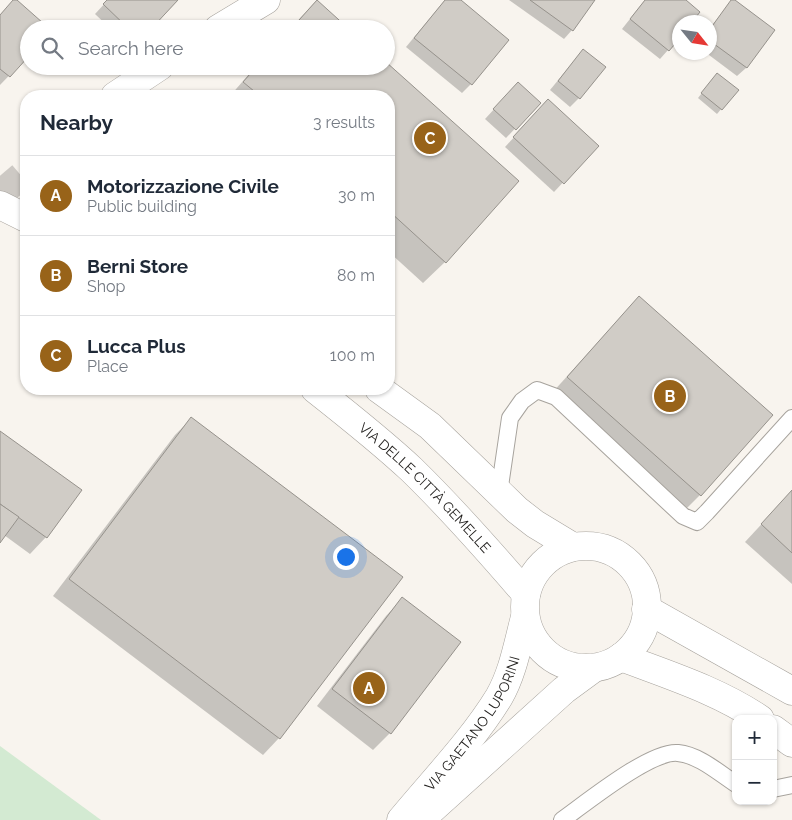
<!DOCTYPE html>
<html lang="en">
<head>
<meta charset="utf-8">
<style>
	:root { --surface:#fff; --page:#f6f6f7; --text:#1f2937; --muted:#747a83; --line:#e0e1e3; --accent:#986319 }
	body { margin:0; font-family:Raleway,sans-serif; background:var(--page); color:var(--text) }
	.controls { position:absolute; right:15px; bottom:15px; display:grid; overflow:hidden; border-radius:10px; box-shadow:0 1px 4px #0004 }
	.controls button { width:45px; height:45px; display:grid; place-items:center; padding:0; border:0; border-bottom:1px solid var(--line); background:var(--surface); color:var(--text); font:25px sans-serif }
	.compass { position:absolute; left:672px; top:15px; width:45px; height:45px; border-radius:50%; background:var(--surface); box-shadow:0 1px 4px #0004; rotate:120deg }
	.you { position:absolute; left:345px; top:556px; width:18px; height:18px; margin:-12px; border:4px solid #fff; border-radius:50%; background:#1a73e8; box-shadow:0 0 0 8px #1a73e833 }
	.badge { display:grid; place-items:center; width:32px; height:32px; border-radius:50%; background:var(--accent); color:#fff; font-size:16px; font-weight:700 }
	.pin { position:absolute; translate:-50% -50%; border:2px solid #fff; box-shadow:0 1px 5px #0006 }
	.list { margin:0; padding:0; list-style:none }
	h2 { display:flex; justify-content:space-between; align-items:center; height:65px; margin:0; padding:0 20px; font-size:21px }
	h2 small { font-size:16px; font-weight:400; color:var(--muted) }
	.list li { display:grid; grid-template-columns:32px 1fr auto; gap:15px; align-items:center; box-sizing:border-box; height:80px; padding:0 20px; border-top:1px solid var(--line) }
	.list b { display:block; font-size:19px; white-space:nowrap }
	.list p { margin:0; font-size:16px; white-space:nowrap; color:var(--muted) }
	.list em { font-size:16px; font-style:normal; color:var(--muted) }
	.icon { flex:none; width:28px; height:28px; fill:none; stroke:currentColor; stroke-width:2; stroke-linecap:round; stroke-linejoin:round }
	.map { position:relative; flex:none; width:792px; height:820px; overflow:hidden }
	.search { position:absolute; background:var(--surface); box-shadow:0 1px 4px #0004; left:20px; top:20px; width:375px; height:55px; display:flex; align-items:center; gap:12px; box-sizing:border-box; padding:0 18px; border-radius:28px; color:var(--muted); font-size:19px }
	.panel { position:absolute; background:var(--surface); box-shadow:0 1px 4px #0004; left:20px; top:90px; width:375px; height:305px; border-radius:20px }
	.map>svg:first-child { display:block }
</style>
</head>
<body>
<div class="map">
<svg width="792" height="820" viewBox="0 0 792 820">
	<rect width="100%" height="100%" fill="#f8f4ee"/>
	<!-- green -->
	<polygon fill="#d3ead2" points="0,746 101,820 0,820"/>
	<!-- shadow -->
	<g fill="#0003">
		<polygon points="15,0 29,29 21,47 29,55 0,85 0,15"/>
		<polygon points="108,0 178,0 150,29 111,29 95,14"/>
		<polygon points="445,0 459,0 471,84 462,93 406,47"/>
		<polygon points="509,0 593,0 572,30 564,39"/>
		<polygon points="645,0 684,0 699,12 690,22 680,22 668,50 660,59 622,29"/>
		<polygon points="732,0 774,31 746,68 737,76 705,52 710,52 710,28"/>
		<polygon points="316,1 347,29 290,29"/>
		<polygon points="583,50 579,98 570,107 550,90"/>
		<polygon points="256,66 386,66 445,262 423,283 389,252 389,96 230,96"/>
		<polygon points="713,79 737,90 717,114 698,98"/>
		<polygon points="509,93 539,103 506,138 485,119"/>
		<polygon points="539,110 597,146 554,192 505,147"/>
		<polygon points="639,297 700,495 684,511 551,394"/>
		<polygon points="191,419 279,738 263,755 53,596 175,435"/>
		<polygon points="0,432 46,537 30,554 4,535 0,541"/>
		<polygon points="792,491 792,584 745,542"/>
		<polygon points="402,599 459,643 390,733 373,750 317,706 386,616"/>
	</g>
	<!-- building -->
	<g fill="#d0ccc6" stroke="#96928c">
		<polygon points="13,0 17,0 43,23 38,29 29,29 29,39 22,46 29,52 29,56 10,77 0,69 0,15"/>
		<polygon points="107,0 178,0 151,29 129,29 103,4"/>
		<polygon points="317,0 349,29 291,29"/>
		<polygon points="445,0 461,0 509,40 472,85 414,38"/>
		<polygon points="530,0 595,0 573,31"/>
		<polygon points="645,0 686,0 700,12 692,22 680,22 680,38 669,51 630,19"/>
		<polygon points="731,0 735,0 775,30 747,68 710,41 710,29"/>
		<polygon points="583,49 606,67 580,99 558,81"/>
		<polygon points="386,62 519,181 446,263 389,211 389,96 260,96 243,82 257,66 386,66"/>
		<polygon points="717,73 739,90 722,110 701,93"/>
		<polygon points="518,82 541,103 516,130 493,109"/>
		<polygon points="548,99 599,146 564,184 513,137"/>
		<polygon points="639,296 773,415 701,496 567,377"/>
		<polygon points="191,417 403,577 280,739 69,579"/>
		<polygon points="0,431 82,490 47,538 0,504"/>
		<polygon points="792,490 792,553 761,524"/>
		<polygon points="0,504 19,517 0,543"/>
		<polygon points="402,597 461,642 391,734 332,689"/>
	</g>
	<g fill="none" stroke-linecap="round" stroke-linejoin="round">
		<!-- street-tunnel -->
		<polyline stroke="#cdc9c4" stroke-width="28" stroke-dasharray="28 14" stroke-linecap="butt" points="0,194 26,172"/>
		<!-- lane casing -->
		<g stroke="#a7a39d" stroke-width="18">
			<g id="lane">
				<polyline points="499,493 510,418 522,401 537,390 556,397 683,516 697,522 707,512 792,418"/>
				<polyline points="773,789 792,785"/>
				<path d="M562,820C586,803 651,750 678,753C699,755 719,773 736,784"/>
			</g>
		</g>
		<!-- street casing -->
		<g stroke="#a7a39d" stroke-width="29">
			<g id="street">
				<polyline points="218,29 266,0"/>
				<polyline points="115,96 160,66"/>
			</g>
		</g>
		<!-- primary casing -->
		<g stroke="#a7a39d" stroke-width="29">
			<g id="primary">
				<polyline points="0,205 26,218"/>
				<path id="s1" d="M315,389C348,415 381,441 412,470C452,509 489,551 526,594"/>
				<polyline points="379,389 430,426 517,510 535,524 573,547"/>
				<circle cx="586" cy="607" r="61"/>
				<polyline points="646,609 792,691"/>
				<path d="M621,657C668,675 717,690 760,719"/>
				<polyline points="773,729 792,743"/>
				<path id="s2" d="M401,820C434,780 472,741 499,697C513,673 518,643 525,617"/>
				<polyline points="420,820 564,690 594,668"/>
			</g>
		</g>
		<!-- lane -->
		<use href="#lane" stroke="#fff" stroke-width="16"/>
		<!-- street -->
		<use href="#street" stroke="#fff" stroke-width="28"/>
		<!-- primary -->
		<use href="#primary" stroke="#fff" stroke-width="28"/>
	</g>
	<g text-anchor="middle" dominant-baseline="central" stroke-width="4" stroke-linejoin="round" paint-order="stroke">
		<!-- street labels -->
		<g font-size="14" fill="#201e1c" stroke="#f8f4ee">
			<text stroke="none"><textPath href="#s1" startOffset="148">VIA DELLE CITTÀ GEMELLE</textPath></text>
			<text stroke="none"><textPath href="#s2" startOffset="121">VIA GAETANO LUPORINI</textPath></text>
		</g>
	</g>
</svg>
<div class="controls">
<button>+</button>
<button>−</button>
</div>
<svg class="compass" viewBox="-18 -18 36 36"><path d="M0-13l5 13h-10z" fill="#e53935"/><path d="M0 13l5-13h-10z" fill="#747a83"/></svg>
<div class="you"></div>
<div class="pin badge" style="left:369px;top:688px">A</div>
<div class="pin badge" style="left:670px;top:396px">B</div>
<div class="pin badge" style="left:430px;top:138px">C</div>
<div class="search"><svg class="icon" aria-label="search" viewBox="0 0 24 24"><circle cx="10" cy="10" r="6"/><path d="M15 15l6 6"/></svg>Search here</div>
<section class="panel">
<h2>Nearby<small>3 results</small></h2>
<ul class="list">
<li><span class="badge">A</span><div><b>Motorizzazione Civile</b><p>Public building</p></div><em>30 m</em></li>
<li><span class="badge">B</span><div><b>Berni Store</b><p>Shop</p></div><em>80 m</em></li>
<li><span class="badge">C</span><div><b>Lucca Plus</b><p>Place</p></div><em>100 m</em></li>
</ul>
</section>
</div>
</body>
</html>
